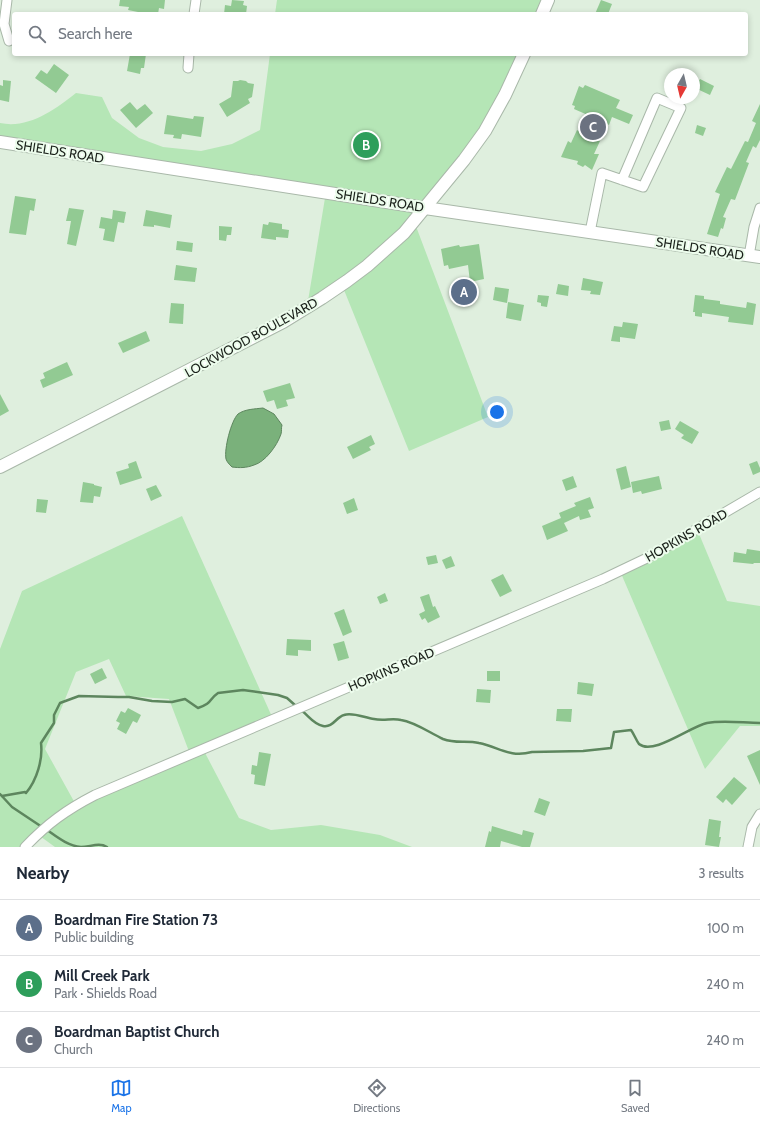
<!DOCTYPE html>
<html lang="en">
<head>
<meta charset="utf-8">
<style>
	:root { --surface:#fff; --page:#f2f2f3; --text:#1f2937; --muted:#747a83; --line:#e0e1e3; --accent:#1a73e8 }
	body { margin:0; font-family:Cabin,sans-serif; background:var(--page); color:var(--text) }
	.compass { position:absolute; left:664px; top:68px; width:36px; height:36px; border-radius:50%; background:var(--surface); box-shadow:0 2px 6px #0003; rotate:188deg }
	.you { position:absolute; left:497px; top:412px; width:14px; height:14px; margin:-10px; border:3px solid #fff; border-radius:50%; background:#1a73e8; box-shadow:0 0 0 6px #1a73e833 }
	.badge { display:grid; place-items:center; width:26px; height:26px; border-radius:50%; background:var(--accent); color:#fff; font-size:13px; font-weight:700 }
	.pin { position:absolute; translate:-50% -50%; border:2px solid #fff; box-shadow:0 1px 4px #0006 }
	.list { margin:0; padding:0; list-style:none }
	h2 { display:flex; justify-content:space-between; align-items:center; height:52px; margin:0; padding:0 16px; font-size:17px }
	h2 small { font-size:13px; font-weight:400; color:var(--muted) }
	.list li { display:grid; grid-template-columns:26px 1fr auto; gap:12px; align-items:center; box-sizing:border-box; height:56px; padding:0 16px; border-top:1px solid var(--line) }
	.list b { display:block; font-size:15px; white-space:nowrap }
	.list p { margin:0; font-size:13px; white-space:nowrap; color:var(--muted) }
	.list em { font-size:13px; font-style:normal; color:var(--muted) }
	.icon { flex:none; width:22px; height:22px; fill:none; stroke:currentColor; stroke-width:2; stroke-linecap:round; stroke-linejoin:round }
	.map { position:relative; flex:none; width:760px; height:847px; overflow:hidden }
	.search { position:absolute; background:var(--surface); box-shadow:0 2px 6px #0003; left:12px; right:12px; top:12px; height:44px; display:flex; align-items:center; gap:10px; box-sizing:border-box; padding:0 14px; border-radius:4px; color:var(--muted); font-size:15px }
	.sheet { height:220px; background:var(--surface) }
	nav { display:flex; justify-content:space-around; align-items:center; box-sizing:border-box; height:56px; border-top:1px solid var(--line); background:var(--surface); font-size:11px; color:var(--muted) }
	nav a { display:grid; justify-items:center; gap:2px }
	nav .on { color:var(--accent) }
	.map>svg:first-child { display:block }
</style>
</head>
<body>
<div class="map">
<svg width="760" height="847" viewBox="0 0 760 847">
	<rect width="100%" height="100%" fill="#dfefde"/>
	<!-- green -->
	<g fill="#b5e6b6" fill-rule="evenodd">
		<polygon points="277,0 548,0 542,14 275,14"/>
		<path d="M270,54H524L505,95L414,221L488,417L409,451L342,285L307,307L326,192L0,147V123C28,129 55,110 76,93L102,97L112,118L139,138L163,147L201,151L232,144L260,130Z"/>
		<path d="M182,516L273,719L203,749L239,818L271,830L321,825L380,835L412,847H55L37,834L25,847H0V649L22,591ZM109,659L126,696L169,699L190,754L76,805L45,749L76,672Z"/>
		<polygon points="697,529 727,601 760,606 760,726 740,726 705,769 620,571"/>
	</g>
	<!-- water -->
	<path fill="#7ab17b" stroke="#5d865e" d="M263,408L274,414L282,425C281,428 282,431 281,434C277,446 265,462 254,465C246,468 240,468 232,467C229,464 227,462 226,459C224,449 231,421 238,414C245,409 255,409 263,408Z"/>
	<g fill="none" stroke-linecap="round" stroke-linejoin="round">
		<!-- stream -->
		<g stroke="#5d865e" stroke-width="2.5">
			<path d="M301,710C309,716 313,724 323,726C333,728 336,717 344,715C353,712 365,718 374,719C383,721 393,718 401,720C415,722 430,733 443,739C456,744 466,740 479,743C499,747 509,758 532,752L583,751L611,748L614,732L631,730C634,734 636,740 639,744C653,756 691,726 707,723C723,720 744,723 760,723"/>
			<polyline points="0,794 12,807 42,827"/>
			<path d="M2,796L25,792L26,793C37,780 43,759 41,743L54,723V715L60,703L79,696L118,697H129L152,701L172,702L185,699L198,708C213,703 208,700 218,693L243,690L278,695L287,698L296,706"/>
			<path d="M47,830C57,837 68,846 81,847C90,847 99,842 107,847"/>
		</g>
	</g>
	<!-- building -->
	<g fill="#92ca93">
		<polygon points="120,0 165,0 164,9 159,8 158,14 148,14 128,10 129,7 119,6"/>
		<polygon points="232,0 244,1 243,5 247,6 246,14 224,14 225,5 231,6"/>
		<polygon points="601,0 612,4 608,14 595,14"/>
		<polygon points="130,54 146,54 144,68 141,68 140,74 127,71"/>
		<polygon points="54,64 69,75 56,93 35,78 41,70 47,74"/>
		<polygon points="700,79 714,86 710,95 695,88"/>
		<polygon points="3,80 11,81 9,102 0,100 0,85 3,86"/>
		<polygon points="240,80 246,81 248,83 254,84 252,97 248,99 250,103 227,117 219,104 231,97 233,81 238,81"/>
		<polygon points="585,85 620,100 616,108 633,115 629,124 612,117 609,125 604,122 596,140 600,141 594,154 599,154 592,170 585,165 583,167 577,164 578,161 561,157 568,141 571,143 577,130 582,133 590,116 574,109 575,106 572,105 579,86 583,88"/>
		<polygon points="130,102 137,110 145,104 153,113 136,128 120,110"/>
		<polygon points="760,104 760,140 756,148 753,146 746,162 749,163 735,200 731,199 723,217 726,218 723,229 721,228 718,237 707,234 720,194 715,192 727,167 731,169 745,141 748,142 756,123 752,121"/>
		<polygon points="167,115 193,119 194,116 204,117 201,137 182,134 181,139 173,138 174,135 164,134"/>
		<polygon points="697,125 706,128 703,136 695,133"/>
		<polygon points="15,196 36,199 34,211 30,210 26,235 9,233"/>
		<polygon points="69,208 84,210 76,246 67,244 71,221 66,221"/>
		<polygon points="113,210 126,212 124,223 118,222 114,242 103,240 105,229 99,228 101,217 112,219"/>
		<polygon points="146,210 172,215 170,228 154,225 154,227 143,226"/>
		<polygon points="269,222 282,224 282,229 289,230 288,238 276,237 276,240 261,238 263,224 268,225"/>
		<polygon points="219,226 232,227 231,235 227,235 226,241 219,240"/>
		<polygon points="177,241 193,243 192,252 176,250"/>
		<polygon points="479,244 484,279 470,282 468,265 449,269 448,265 444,266 441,249 459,245 460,247"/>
		<polygon points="176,265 197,268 195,282 174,280"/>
		<polygon points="583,278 603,282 600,295 590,294 591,291 581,290"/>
		<polygon points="558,284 569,286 568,296 556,294"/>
		<polygon points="495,287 509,289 507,303 493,300"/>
		<polygon points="538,295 549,296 547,307 541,306 541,303 537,302"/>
		<polygon points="695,295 704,296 704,299 720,301 720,304 746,308 747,302 756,304 753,325 728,322 729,317 702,313 702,317 695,316 695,312 693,312"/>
		<polygon points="508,302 524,305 521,321 506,318"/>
		<polygon points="171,303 184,304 183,324 169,323"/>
		<polygon points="623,322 638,324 635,339 620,337 620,342 611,341 614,326 622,327"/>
		<polygon points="146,331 150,341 123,353 118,343"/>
		<polygon points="67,362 73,375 43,388 40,380 45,378 43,373"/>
		<polygon points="290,383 295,398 286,400 288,406 277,409 274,400 267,402 263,391"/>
		<polygon points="0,394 9,411 0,416"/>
		<polygon points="669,420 671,429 661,431 659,422"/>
		<polygon points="680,421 699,432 692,444 681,438 684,435 675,429"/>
		<polygon points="371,435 375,444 369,447 371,450 353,459 347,447"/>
		<polygon points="136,461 142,478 120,485 116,472 129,468 128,464"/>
		<polygon points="757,461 760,468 760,472 753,475 749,464"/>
		<polygon points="626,466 631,487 621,490 616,469"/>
		<polygon points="573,476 577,487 566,491 562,480"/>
		<polygon points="659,476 662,489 642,494 641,491 633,493 631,482"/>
		<polygon points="83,482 94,484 94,485 102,487 100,497 94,496 93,503 80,502"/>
		<polygon points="156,485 162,496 151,501 146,489"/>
		<polygon points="590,497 594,508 588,510 591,517 580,520 579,516 564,523 568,531 547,540 542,526 561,518 559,513 576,506 574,503"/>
		<polygon points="354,498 358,510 347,514 343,503"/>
		<polygon points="37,499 48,500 46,513 36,512"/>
		<polygon points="747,549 760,551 760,563 754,563 753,564 733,562 734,552 746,554"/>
		<polygon points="436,555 438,563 428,565 426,557"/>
		<polygon points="451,556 455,566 446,569 442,560"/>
		<polygon points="503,574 512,591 500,597 491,580"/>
		<polygon points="385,593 388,601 380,604 377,597"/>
		<polygon points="429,594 433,607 435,606 440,617 428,623 425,618 422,620 419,614 425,611 420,597"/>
		<polygon points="344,609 352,632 343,636 334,613"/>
		<polygon points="287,639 311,640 311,651 298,650 298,656 286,655"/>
		<polygon points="344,641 349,658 338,661 333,644"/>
		<polygon points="102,668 107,678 95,684 90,674"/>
		<rect x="487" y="671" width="13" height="10"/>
		<polygon points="578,682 594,684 592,696 577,694"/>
		<polygon points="477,689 491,690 490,703 476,702"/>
		<polygon points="128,708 141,715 137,723 133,721 126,734 117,729 120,723 116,721 121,711 125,713"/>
		<polygon points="557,709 572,709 571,722 556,721"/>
		<polygon points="760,750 760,785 747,756"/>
		<polygon points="259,752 271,754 265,786 254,784 255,775 251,774 252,765 257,766"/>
		<polygon points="734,777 747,788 732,805 726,799 723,803 716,797"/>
		<polygon points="539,798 550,802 545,816 534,812"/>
		<polygon points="709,819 721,821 719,837 721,837 719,847 705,845"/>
		<polygon points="492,826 522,835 523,830 534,833 530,847 522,847 501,841 500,847 485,847 489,831 491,832"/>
	</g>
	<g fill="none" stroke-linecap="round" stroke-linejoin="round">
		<!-- minor casing -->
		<g stroke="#a9b8a9" stroke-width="11">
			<g id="minor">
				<polyline points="7,0 4,24 9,41"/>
				<polyline points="194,14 196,0"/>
				<polyline points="188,68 189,54"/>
				<polyline points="590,232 602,173 643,187 681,108 657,98 622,180"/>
				<polyline points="749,256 754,227 760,208"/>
				<path d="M25,847C47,824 66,810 95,795L603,579L647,558L760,492"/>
				<polyline points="748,847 752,827 760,814"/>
			</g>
		</g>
		<!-- major casing -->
		<g stroke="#a9b8a9" stroke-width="14">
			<g id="major">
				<polyline points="542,14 548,0"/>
				<polyline points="0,142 425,208 760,257"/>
				<polyline points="0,467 283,322 322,298 347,281 367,266 404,233 464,160 485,131 505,95 524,54"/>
			</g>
		</g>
		<!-- minor -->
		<use href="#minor" stroke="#fff" stroke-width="9"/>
		<!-- major -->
		<use href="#major" stroke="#fff" stroke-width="12"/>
	</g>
	<g text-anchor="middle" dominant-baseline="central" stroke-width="4" stroke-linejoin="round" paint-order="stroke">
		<!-- street labels -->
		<g font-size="13" fill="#1a201a" stroke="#ecfcec">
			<text transform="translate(60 151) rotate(9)">SHIELDS ROAD</text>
			<text transform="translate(380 200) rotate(9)">SHIELDS ROAD</text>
			<text transform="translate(700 248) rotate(9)">SHIELDS ROAD</text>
			<text transform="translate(251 337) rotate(-29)">LOCKWOOD BOULEVARD</text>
			<text transform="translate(686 535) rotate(-30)">HOPKINS ROAD</text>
			<text transform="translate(391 669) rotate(-23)">HOPKINS ROAD</text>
		</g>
	</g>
</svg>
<svg class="compass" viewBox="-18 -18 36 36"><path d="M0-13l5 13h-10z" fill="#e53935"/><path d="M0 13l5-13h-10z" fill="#747a83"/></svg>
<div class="you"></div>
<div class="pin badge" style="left:464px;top:292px;background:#5c6f8a">A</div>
<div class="pin badge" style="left:366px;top:145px;background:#2e9e5b">B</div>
<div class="pin badge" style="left:593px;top:127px;background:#6b7280">C</div>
<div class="search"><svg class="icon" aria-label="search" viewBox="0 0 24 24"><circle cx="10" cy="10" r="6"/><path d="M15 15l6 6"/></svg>Search here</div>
</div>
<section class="sheet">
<h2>Nearby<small>3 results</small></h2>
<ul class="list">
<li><span class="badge" style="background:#5c6f8a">A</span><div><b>Boardman Fire Station 73</b><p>Public building</p></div><em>100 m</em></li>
<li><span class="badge" style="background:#2e9e5b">B</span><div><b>Mill Creek Park</b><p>Park · Shields Road</p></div><em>240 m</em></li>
<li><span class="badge" style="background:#6b7280">C</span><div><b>Boardman Baptist Church</b><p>Church</p></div><em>240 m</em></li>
</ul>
</section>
<nav>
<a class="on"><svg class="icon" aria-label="map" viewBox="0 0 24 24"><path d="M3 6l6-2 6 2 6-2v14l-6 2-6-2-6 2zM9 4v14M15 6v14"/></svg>Map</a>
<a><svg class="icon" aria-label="directions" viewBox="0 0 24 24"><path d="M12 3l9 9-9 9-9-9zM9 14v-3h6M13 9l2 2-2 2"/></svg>Directions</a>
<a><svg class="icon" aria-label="saved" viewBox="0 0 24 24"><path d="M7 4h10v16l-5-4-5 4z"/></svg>Saved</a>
</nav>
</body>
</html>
